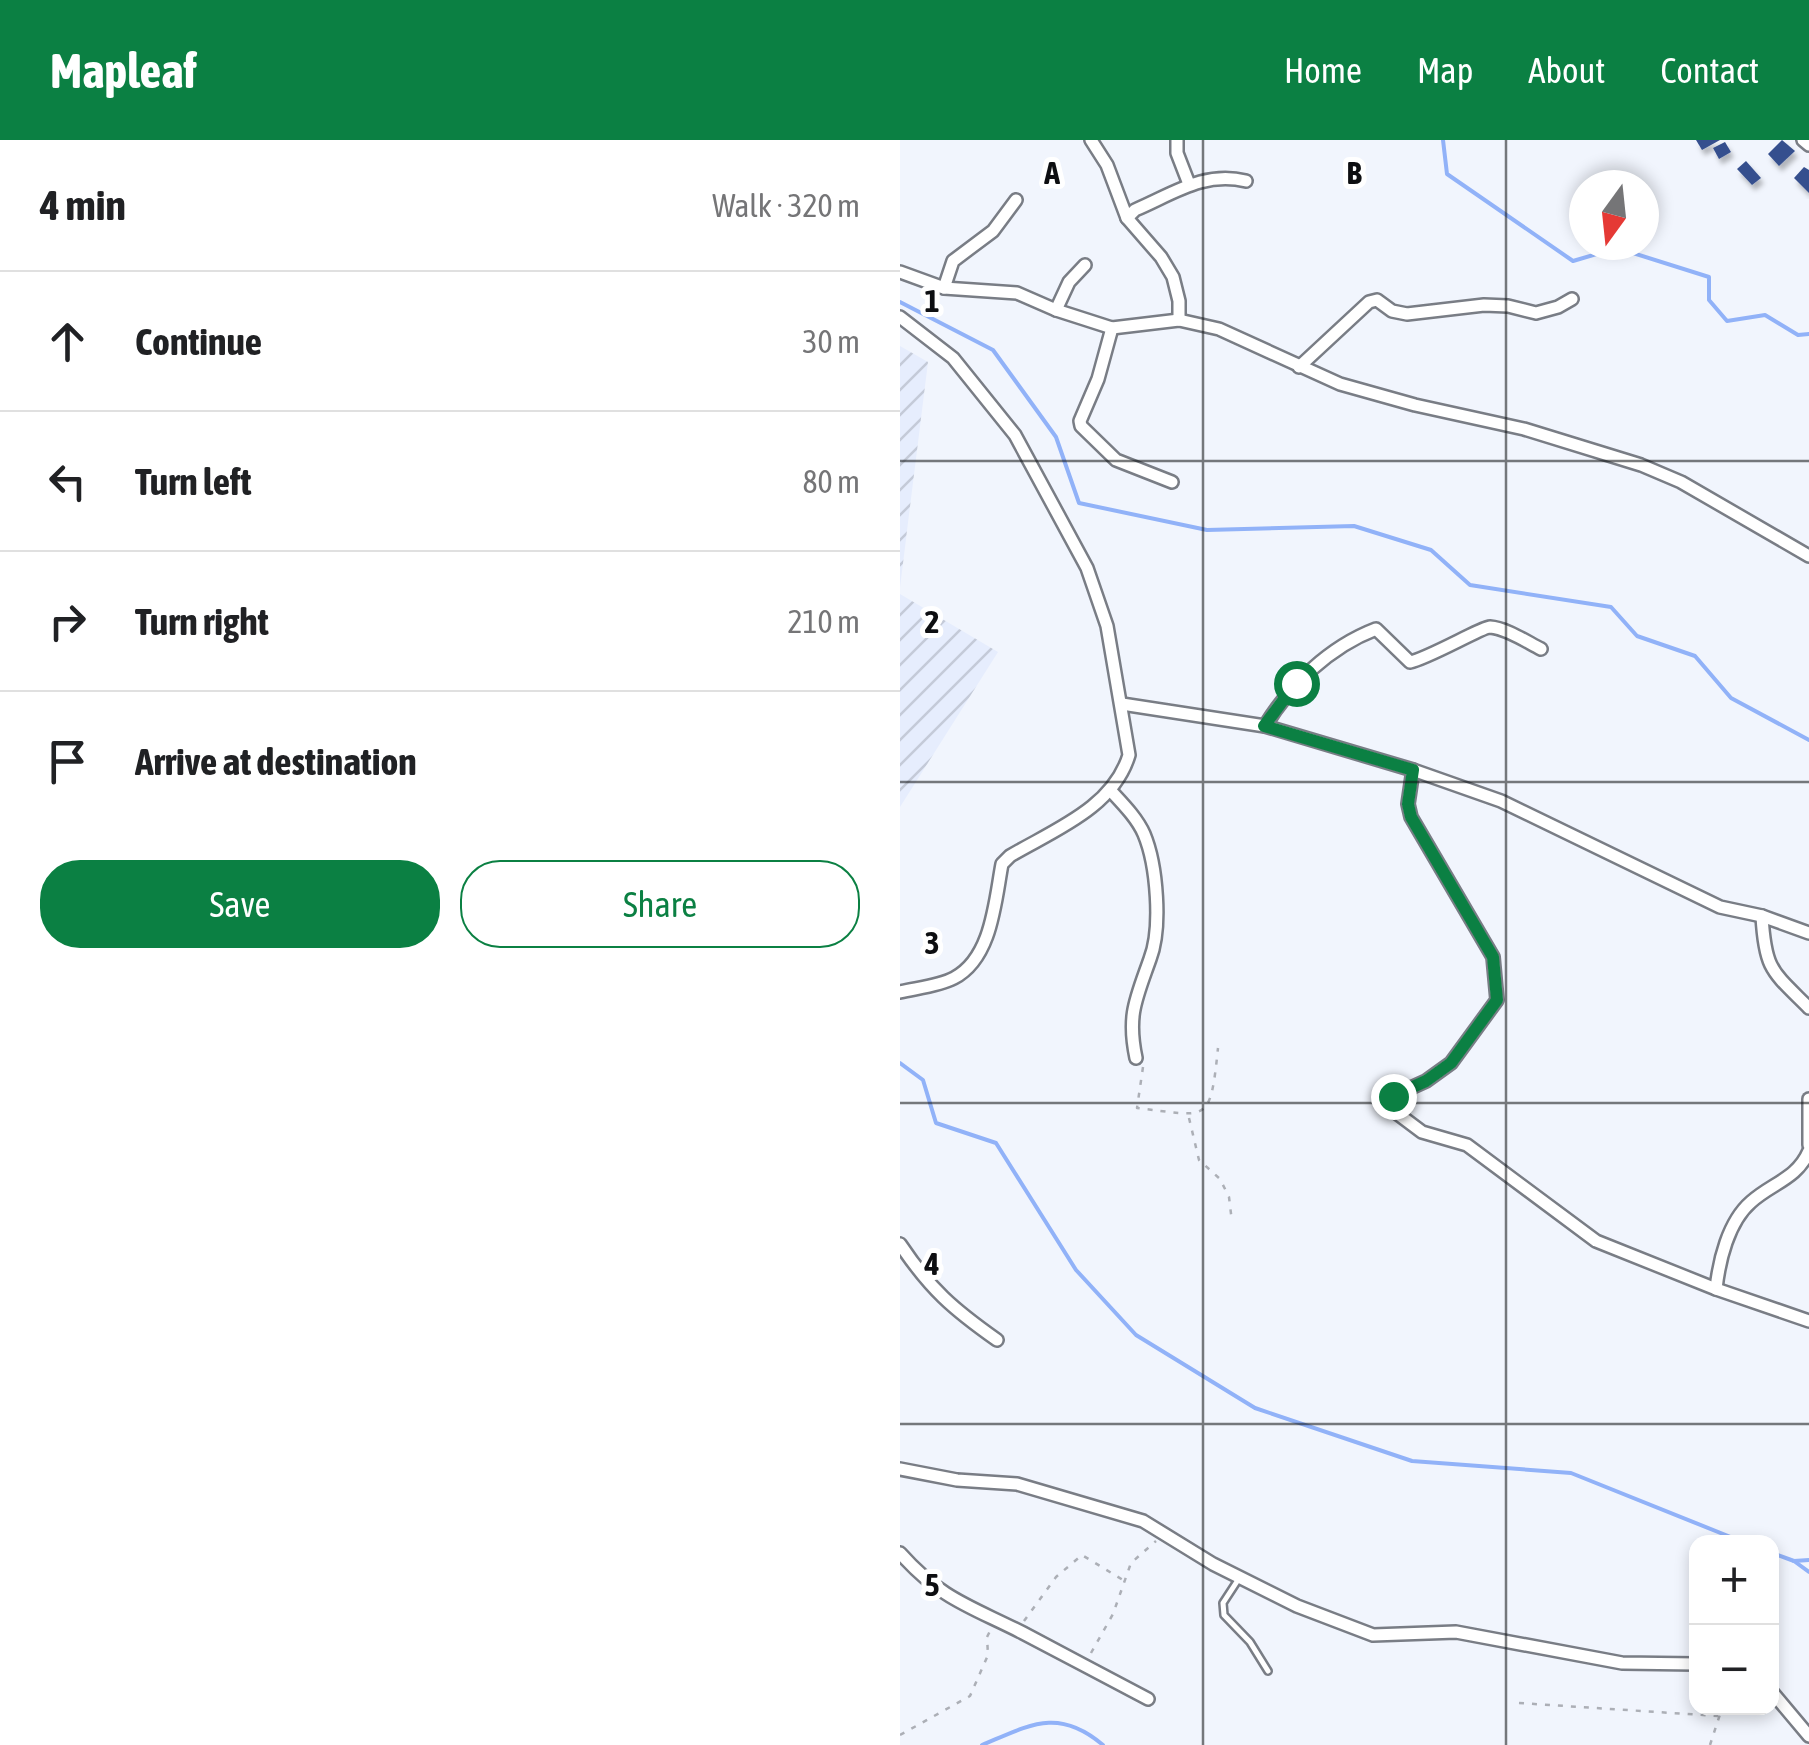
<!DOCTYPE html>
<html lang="en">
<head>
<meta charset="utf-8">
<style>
	:root { --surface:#fff; --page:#f6f6f6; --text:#202124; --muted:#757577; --line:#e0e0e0; --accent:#0b8043 }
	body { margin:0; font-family:"Asap Condensed",sans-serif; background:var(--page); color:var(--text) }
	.controls { position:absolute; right:30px; bottom:30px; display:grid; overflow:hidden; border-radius:20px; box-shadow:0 5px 15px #0003 }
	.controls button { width:90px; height:90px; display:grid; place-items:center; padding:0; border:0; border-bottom:2px solid var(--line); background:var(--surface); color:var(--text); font:50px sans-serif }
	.compass { position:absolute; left:669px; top:30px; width:90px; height:90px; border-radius:50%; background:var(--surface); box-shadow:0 5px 15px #0003; rotate:195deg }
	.stop { position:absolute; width:30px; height:30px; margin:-22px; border:8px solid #0b8043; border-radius:50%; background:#fff }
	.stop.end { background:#0b8043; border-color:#fff; box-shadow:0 2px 10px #0008 }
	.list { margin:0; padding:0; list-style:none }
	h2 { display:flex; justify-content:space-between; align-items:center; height:130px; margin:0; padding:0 40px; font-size:42px }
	h2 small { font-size:32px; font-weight:400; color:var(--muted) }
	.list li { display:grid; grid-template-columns:65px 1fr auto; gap:30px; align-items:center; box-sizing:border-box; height:140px; padding:0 40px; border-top:2px solid var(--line) }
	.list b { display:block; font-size:38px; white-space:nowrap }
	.list em { font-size:32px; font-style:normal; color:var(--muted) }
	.actions { display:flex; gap:20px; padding:30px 40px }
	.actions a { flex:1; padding:22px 0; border:2px solid var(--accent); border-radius:40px; text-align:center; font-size:35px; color:var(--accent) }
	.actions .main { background:var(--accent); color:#fff }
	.icon { flex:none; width:55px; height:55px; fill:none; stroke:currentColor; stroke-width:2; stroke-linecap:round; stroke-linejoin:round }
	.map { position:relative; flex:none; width:909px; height:1605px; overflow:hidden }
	header { display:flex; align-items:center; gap:60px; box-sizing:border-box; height:140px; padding:0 50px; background:var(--accent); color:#fff }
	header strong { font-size:48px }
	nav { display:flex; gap:55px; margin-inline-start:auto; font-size:35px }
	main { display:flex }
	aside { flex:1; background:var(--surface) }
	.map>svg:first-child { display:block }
</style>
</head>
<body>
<header>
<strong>Mapleaf</strong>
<nav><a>Home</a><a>Map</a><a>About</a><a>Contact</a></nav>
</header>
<main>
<aside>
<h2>4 min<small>Walk · 320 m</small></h2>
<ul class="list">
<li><svg class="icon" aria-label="ahead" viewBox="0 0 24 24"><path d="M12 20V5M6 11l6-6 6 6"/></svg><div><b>Continue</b></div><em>30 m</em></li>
<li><svg class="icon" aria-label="left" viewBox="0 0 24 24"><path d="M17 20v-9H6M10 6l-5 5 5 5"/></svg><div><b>Turn left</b></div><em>80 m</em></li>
<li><svg class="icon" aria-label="right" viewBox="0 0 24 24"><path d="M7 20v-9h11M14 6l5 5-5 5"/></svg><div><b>Turn right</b></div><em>210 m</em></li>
<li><svg class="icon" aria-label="arrive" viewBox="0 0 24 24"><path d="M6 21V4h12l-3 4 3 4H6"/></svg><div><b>Arrive at destination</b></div></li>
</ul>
<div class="actions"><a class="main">Save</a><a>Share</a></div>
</aside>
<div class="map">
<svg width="909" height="1605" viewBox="0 0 909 1605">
	<defs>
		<pattern id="industrial-furrows" width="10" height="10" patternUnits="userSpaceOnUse" patternTransform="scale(2.5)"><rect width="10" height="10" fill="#e6edfd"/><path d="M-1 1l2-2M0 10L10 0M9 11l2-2" fill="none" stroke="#c4cad8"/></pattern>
		<filter id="shadow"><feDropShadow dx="3" dy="5.5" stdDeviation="2.5" flood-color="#0004"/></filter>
	</defs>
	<rect width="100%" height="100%" fill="#f1f5fd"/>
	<!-- industrial -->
	<g fill="url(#industrial-furrows)">
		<polygon points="0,206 28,222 0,447"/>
		<polygon points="0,454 98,512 0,667"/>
	</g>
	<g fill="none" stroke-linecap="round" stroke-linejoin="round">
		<!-- stream -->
		<g stroke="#91b2f8" stroke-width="4">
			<polyline points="543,0 547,34 673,121 717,108 809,137 809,160 827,181 865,175 898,195 909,194"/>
			<polyline points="0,162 93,210 156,297 179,363 307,390 454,386 531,410 570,445 711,467 737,496 795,516 831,558 909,600"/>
			<polyline points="0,923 23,940 36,983 96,1003 176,1130 236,1195 355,1268 512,1321 671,1333 843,1402"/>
			<polyline points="872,1413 894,1421 909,1432"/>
			<polyline points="894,1421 909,1420"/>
			<path d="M82,1605C130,1585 158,1567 203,1605"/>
		</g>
	</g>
	<!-- building -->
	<g fill="#36508e" filter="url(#shadow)">
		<polygon points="796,0 820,0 802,10"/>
		<polygon points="882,0 895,11 879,26 868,14"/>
		<polygon points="825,2 831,12 819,19 813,8"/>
		<polygon points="846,21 861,38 852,45 837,29"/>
		<polygon points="904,27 909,30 909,53 894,38"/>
	</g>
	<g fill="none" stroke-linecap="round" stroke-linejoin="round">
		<!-- service casing -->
		<g stroke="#797d85" stroke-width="10">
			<polyline id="service" points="338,1440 323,1463 324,1475 350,1502 368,1531"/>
		</g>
		<!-- minor casing -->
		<g stroke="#797d85" stroke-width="16">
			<g id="minor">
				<polyline points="191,0 207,25 227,78 261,117 273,137 279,161 279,180"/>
				<polyline points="277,0 277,13 289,44"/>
				<polyline points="903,0 909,5"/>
				<path d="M227,78L235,70C273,54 303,31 346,41"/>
				<polyline points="0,132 44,148 117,153 156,170 212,188 279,180 319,189 440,244 515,265 624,289 741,325 781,342 909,416"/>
				<polyline points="44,148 53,121 93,91 116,60"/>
				<polyline points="156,170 169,142 185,125"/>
				<path d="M0,177L53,218L115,295L187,428L207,486L229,615C213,668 154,690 110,716L102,724C95,761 92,818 54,838C39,846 17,848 0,852"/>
				<polyline points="212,188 198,239 180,281 181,286 216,320 272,342"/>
				<polyline points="399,227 469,162 477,160 492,171 507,174 584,165 608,166 636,173 658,167 672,159"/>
				<polyline points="222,564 365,586 513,630 601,661 820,767 862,776 909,793"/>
				<path d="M365,586C390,545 429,507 476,489L510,522C529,518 582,487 590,487C606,488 627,502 641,509"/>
				<polyline points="513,630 508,664 511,677 593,817 597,860 551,923 526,941 493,956 490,968 522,992 567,1005 696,1101 816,1149 909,1181"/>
				<path d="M211,651C223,664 237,678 244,694C257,725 262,788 250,819C236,859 227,875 236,918"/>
				<path d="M862,776C865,830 872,831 909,868"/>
				<polyline points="909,959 909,1005"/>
				<path d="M0,1104C30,1149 53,1169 97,1200"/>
				<path d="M816,1149C819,1121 828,1082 851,1062C872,1043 897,1039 909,1011"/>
				<polyline points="0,1329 57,1340 117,1344 243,1381 313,1424 397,1466 473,1495 556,1492 722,1523 796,1524"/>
				<path d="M0,1413C42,1460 70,1466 123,1493C165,1515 206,1537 248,1559"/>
				<polyline points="872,1552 909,1596"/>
			</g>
		</g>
		<!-- path -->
		<g stroke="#acafb6" stroke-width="2.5" stroke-dasharray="5 8" stroke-linecap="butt">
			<path d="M243,927L237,968C308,976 310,986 318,908"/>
			<polyline points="289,978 299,1020 320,1039 329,1057 332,1082"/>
			<polyline points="124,1481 156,1437 182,1415 223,1440"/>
			<polyline points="191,1513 213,1474 231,1423 256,1401"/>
			<polyline points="619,1563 818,1576"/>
			<polyline points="0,1595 70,1556 88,1515 87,1497 91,1489"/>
			<polyline points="810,1605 822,1568"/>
		</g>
		<!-- service -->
		<use href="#service" stroke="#fff" stroke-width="5"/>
		<!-- minor -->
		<use href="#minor" stroke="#fff" stroke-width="11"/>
	</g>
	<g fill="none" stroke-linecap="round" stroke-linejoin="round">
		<!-- route -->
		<polyline stroke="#0b8043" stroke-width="12" points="396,543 364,586 513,630 508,664 511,677 593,817 597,860 551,923 526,941 493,956"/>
	</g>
	<!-- grid -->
	<path fill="none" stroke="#0d0e11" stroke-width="2.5" stroke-opacity="0.55" d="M303,0V1605M606,0V1605M0,321H909M0,642H909M0,963H909M0,1284H909"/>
	<g font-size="32" text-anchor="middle" font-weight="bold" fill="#0d0e11" stroke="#fff" stroke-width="10" stroke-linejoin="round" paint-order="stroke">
		<text x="152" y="44">A</text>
		<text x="454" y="44">B</text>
		<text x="32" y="172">1</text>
		<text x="32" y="493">2</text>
		<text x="32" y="814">3</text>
		<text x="32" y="1135">4</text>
		<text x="32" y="1456">5</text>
	</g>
</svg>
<div class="controls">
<button>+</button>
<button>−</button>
</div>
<svg class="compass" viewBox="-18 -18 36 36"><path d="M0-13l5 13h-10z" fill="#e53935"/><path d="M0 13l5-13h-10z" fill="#757577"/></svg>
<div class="stop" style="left:396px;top:543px"></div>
<div class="stop end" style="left:493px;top:956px"></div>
</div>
</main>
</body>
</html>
